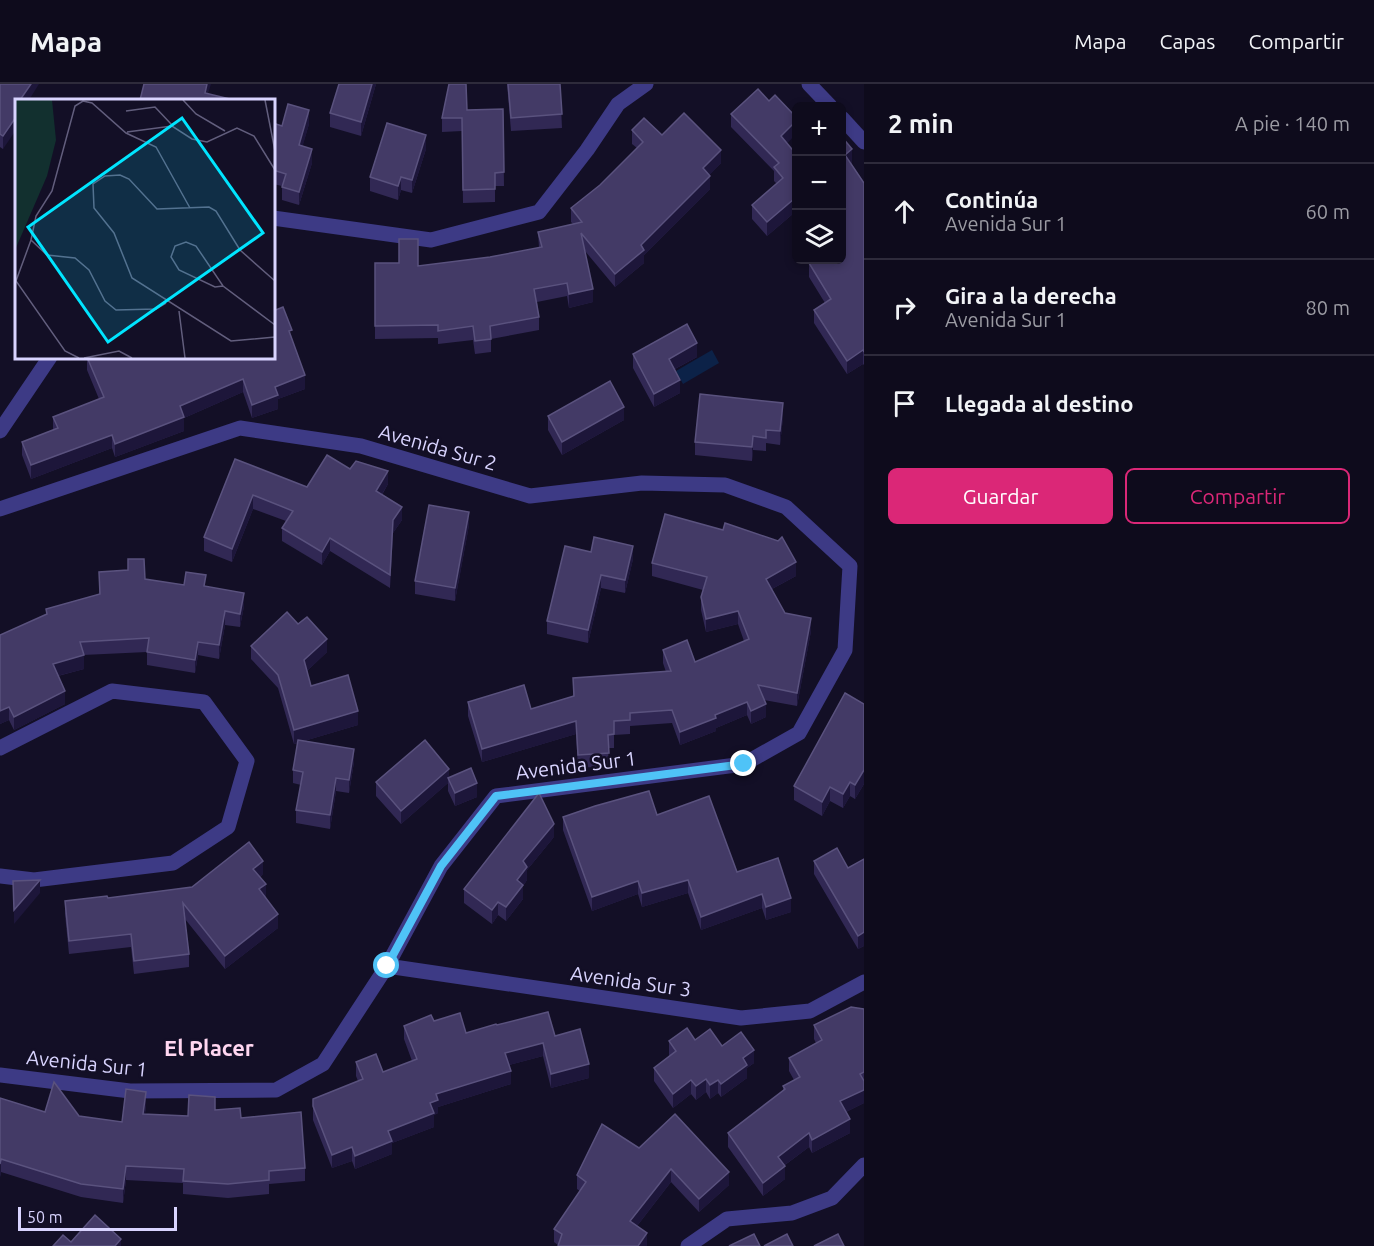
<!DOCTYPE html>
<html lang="es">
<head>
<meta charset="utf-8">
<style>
	:root { --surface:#0e0b1c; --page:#1c1929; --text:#f1f3f6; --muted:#9b9ba3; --line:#2e2b3b; --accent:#db2777 }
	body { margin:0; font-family:Ubuntu,sans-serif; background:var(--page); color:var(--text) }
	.controls { position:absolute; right:18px; top:18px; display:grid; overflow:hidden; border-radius:9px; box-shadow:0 3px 9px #0003 }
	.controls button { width:54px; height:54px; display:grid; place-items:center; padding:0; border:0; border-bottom:2px solid var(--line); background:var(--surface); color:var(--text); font:30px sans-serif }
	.scale { position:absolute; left:18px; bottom:15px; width:159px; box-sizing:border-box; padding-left:6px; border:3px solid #d9d4ff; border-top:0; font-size:16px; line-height:21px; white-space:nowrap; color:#d9d4ff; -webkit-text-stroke:4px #130f26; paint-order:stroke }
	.stop { position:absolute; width:18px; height:18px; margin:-14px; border:4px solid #4fc3f7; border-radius:50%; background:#fff }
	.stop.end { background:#4fc3f7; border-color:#fff; box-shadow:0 2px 6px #0008 }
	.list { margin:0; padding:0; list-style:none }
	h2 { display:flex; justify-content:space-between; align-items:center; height:78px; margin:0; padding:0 24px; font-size:26px }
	h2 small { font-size:20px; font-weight:400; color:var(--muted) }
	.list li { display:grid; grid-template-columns:39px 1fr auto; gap:18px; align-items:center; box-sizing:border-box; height:96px; padding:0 24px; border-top:2px solid var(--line) }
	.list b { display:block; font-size:22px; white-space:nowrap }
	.list p { margin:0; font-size:20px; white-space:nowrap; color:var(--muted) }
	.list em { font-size:20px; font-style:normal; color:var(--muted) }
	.actions { display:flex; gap:12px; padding:18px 24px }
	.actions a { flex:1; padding:14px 0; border:2px solid var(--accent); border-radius:9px; text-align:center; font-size:21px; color:var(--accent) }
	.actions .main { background:var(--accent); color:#fff }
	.icon { flex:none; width:33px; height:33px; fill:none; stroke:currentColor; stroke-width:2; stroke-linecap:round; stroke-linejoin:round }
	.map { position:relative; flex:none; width:864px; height:1162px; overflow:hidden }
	header { display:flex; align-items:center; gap:36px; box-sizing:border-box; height:84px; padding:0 30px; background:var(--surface); border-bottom:2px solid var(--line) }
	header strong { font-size:28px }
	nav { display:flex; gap:33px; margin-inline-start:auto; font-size:21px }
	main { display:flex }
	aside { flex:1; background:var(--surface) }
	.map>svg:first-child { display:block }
</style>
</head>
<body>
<header>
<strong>Mapa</strong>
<nav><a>Mapa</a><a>Capas</a><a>Compartir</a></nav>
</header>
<main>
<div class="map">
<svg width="864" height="1162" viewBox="0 0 864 1162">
	<rect width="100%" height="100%" fill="#130f26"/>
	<!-- water -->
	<polygon fill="#0c2248" points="712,266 719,279 683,300 676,287"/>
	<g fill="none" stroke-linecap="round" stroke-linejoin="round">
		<!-- street -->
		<g stroke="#3d3a85" stroke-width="15">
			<polyline points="809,0 830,22"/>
			<polyline points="842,34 864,58"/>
			<polyline points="273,134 431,156 539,128 587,66 618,20 646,0"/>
			<polyline points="0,347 50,273"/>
			<polyline points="0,425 240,344 361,362 530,412 642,399 725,401 786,423 850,482 845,566 799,649 744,680 496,712 441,782 387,882 323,980 276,1006 130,1007 0,991"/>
			<polyline points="0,664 112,607 204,618 247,677 228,743 173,779 34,796 0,792"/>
			<polyline points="387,882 741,934 810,927 864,898"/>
			<polyline points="688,1162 727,1135 792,1129 832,1114 864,1081"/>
		</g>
	</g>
	<!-- wall -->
	<g fill="#312854">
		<polygon points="0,0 16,16 3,65 0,63"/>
		<polygon points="376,0 361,52 330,43 330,29"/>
		<polygon points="507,0 560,0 562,44 511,47"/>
		<polygon points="769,17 787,60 796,70 796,133 794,129 767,152 752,135 752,121 777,100 774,97 774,87 731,43 731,30"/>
		<polygon points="503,25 504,102 495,102 495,118 463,119 462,47 442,48 442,34 467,26"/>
		<polygon points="273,39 282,42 309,40 302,63 312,79 299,121 282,116 282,102 273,100"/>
		<polygon points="632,46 662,51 721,79 709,91 710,105 644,171 644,179 615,203 585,167 593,218 569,224 567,212 537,218 539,233 539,246 491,255 491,268 475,270 473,256 438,260 438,254 375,255 375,179 418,182 490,173 539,164 538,148 573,140 571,138 571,124 600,101 637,64 632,60"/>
		<polygon points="842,53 852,78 851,79 864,99 864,281 863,280 847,290 814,239 814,226 825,219 809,193 809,179 842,176"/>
		<polygon points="426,65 412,109 401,106 398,116 370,107 370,93"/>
		<polygon points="292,255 305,305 278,315 278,325 252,334 243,308 184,334 184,347 115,373 112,364 31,395 22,371 22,358 53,346 53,333 99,315 87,286 87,273"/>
		<polygon points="633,270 697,273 675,285 680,309 654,323 633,284"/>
		<polygon points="548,332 624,336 562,371 548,346"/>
		<polygon points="783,333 780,361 766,359 766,367 753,366 752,377 695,371 695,358"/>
		<polygon points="235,375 307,403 350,385 388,400 382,411 402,436 393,449 390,504 330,467 322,481 282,457 282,444 286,437 253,425 232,478 204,467 204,453"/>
		<polygon points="469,441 455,517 415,510 415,497"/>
		<polygon points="591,468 633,475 625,509 601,504 588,559 547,550 547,537"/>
		<polygon points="128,475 145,495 184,501 206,502 244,522 240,543 225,541 219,575 198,571 195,589 147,581 147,568 83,571 84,585 58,592 65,620 14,646 9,636 0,640 0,551 46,531 46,525 99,510 99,488 128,486"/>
		<polygon points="652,479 796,492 772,505 785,529 811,547 797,622 764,616 766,633 751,640 747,631 716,644 716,647 680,661 672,639 630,642 630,650 614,651 614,664 608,664 609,682 578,684 576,650 482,678 468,632 468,618 531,625 573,612 573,594 666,588 663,579 663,566 695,578 744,557 738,540 706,548 701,526 701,513 703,506 652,492"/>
		<polygon points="298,540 327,568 307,587 311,602 358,641 304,657 354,678 349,709 336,707 330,745 296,739 296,726 301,701 293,699 293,686 298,659 294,660 278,604 251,575 251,562"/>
		<polygon points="864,620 864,700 855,715 850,712 843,724 830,717 822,732 794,716 794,702"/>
		<polygon points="449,693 477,713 455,722 448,707 448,699 401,740 376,712 376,698"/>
		<polygon points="657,731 737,788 791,828 766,836 762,824 701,846 688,809 642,823 638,810 592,827 563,746 563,733"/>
		<polygon points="554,753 527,786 527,796 523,802 523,815 506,837 498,831 492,840 464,819 464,805"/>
		<polygon points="864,775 864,862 858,865 814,790 814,777 848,784"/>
		<polygon points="263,790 260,793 265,814 278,844 225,885 185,835 189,870 189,883 134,890 131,863 69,870 65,830 65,817 108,814 192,803"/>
		<polygon points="864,925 864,1019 846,1028 850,1049 812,1069 809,1063 785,1081 785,1095 763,1112 728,1063 728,1049 783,1007 783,1002 794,996 789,987 789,974 816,959 814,955 814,941"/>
		<polygon points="434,937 466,949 497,941 555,952 589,994 551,1004 543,972 509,981 511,1000 438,1023 438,1029 434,1031 434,1043 392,1059 392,1070 355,1085 352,1077 332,1084 313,1036 313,1015 358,997 356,992 356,978 383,988 412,977 404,955 404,942"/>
		<polygon points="695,956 722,962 754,979 747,984 747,994 721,1013 718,1009 710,1015 706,1008 696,1016 691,1010 673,1024 654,997 654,984 670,972 669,971 669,957"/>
		<polygon points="0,1014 45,1028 122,1038 146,1021 145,1030 188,1032 215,1026 241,1034 305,1084 305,1097 269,1100 269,1110 228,1114 183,1110 183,1099 126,1096 123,1119 81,1113 1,1088 0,1093"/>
		<polygon points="639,1064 729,1101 699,1128 671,1098 637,1142 647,1162 558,1161 554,1158 554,1145 580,1107 577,1105 577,1091"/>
	</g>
	<!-- shaded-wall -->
	<g fill="#1d163a">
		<polygon points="31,0 39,0 29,16 20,16"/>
		<polygon points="207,0 211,0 206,16 205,9"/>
		<polygon points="372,0 376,0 361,52 361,38"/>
		<polygon points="309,26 309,40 299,75 299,61"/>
		<polygon points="16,33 16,46 3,65 3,52"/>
		<polygon points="796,37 796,50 781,66 781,52"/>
		<polygon points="426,51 426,65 412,109 412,96"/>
		<polygon points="312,65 312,79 299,121 299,108"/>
		<polygon points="852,65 852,78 845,84 845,71"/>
		<polygon points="721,66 721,79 703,98 703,84"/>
		<polygon points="710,92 710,105 644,171 644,179 615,203 615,190 641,161"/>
		<polygon points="401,93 401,106 398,116 398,102"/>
		<polygon points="794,115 794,129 767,152 767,138"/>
		<polygon points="593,205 593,218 569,224 569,210"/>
		<polygon points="697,259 697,273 669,288 669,275"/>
		<polygon points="863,266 863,280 847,290 847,277"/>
		<polygon points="305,291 305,305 278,315 278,325 252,334 252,321 275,303"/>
		<polygon points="243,295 243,308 184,334 184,347 115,373 115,360 180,322"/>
		<polygon points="680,296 680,309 654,323 654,310"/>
		<polygon points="783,319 783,333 780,361 780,347"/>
		<polygon points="624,323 624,336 562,371 562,358"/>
		<polygon points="112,351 112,364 31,395 31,381"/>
		<polygon points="753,352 753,366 752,377 752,363"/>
		<polygon points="388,387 388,400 376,420 376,407"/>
		<polygon points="253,411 253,425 232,478 232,465"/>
		<polygon points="402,423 402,436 393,449 390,504 393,436"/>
		<polygon points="469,428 469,441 455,517 455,504"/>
		<polygon points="330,454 330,467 322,481 322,468"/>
		<polygon points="633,462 633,475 625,509 625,496"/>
		<polygon points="796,478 796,492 766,508 766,495"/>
		<polygon points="601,491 601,504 588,559 588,546"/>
		<polygon points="244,509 244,522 240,543 240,530"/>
		<polygon points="225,527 225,541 219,575 219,561"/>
		<polygon points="738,527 738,540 706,548 706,535"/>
		<polygon points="811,534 811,547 797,622 797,609"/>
		<polygon points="327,555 327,568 304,590 304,576"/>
		<polygon points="198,558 198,571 195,589 195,576"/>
		<polygon points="84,571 84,585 53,593 53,580"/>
		<polygon points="65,607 65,620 14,646 14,633"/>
		<polygon points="747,618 747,631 716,644 716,647 680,661 680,648 715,631"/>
		<polygon points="766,620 766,633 751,640 751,627"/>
		<polygon points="9,623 9,636 0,640 0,627"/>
		<polygon points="358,627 358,641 294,660 294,646"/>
		<polygon points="576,637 576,650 482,678 482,665"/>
		<polygon points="354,665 354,678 349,709 349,696"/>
		<polygon points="449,685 449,696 448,694 448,699 401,740 401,727"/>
		<polygon points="864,686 864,700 855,715 855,701"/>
		<polygon points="336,694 336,707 330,745 330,731"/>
		<polygon points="850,698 850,712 843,724 843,710"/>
		<polygon points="477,699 477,713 455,722 455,709"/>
		<polygon points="830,703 830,717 822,732 822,718"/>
		<polygon points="554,740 554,753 527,786 527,796 523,802 523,815 506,837 506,823 523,777"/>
		<polygon points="263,777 263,790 253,798 253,785"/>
		<polygon points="40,796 40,809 14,840 14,826"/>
		<polygon points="688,796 688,809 642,823 642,809"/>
		<polygon points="638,797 638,810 592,827 592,813"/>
		<polygon points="266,800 266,814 259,805"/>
		<polygon points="762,810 762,824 701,846 701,833"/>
		<polygon points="791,814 791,828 766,836 766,823"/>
		<polygon points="498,818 498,831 492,840 492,826"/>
		<polygon points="278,830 278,844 225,885 225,872"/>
		<polygon points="864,848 864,862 858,865 858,852"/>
		<polygon points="543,959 543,972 505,982 505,969"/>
		<polygon points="754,966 754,979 747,984 747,994 721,1013 721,1000 743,974"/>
		<polygon points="589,980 589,994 551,1004 551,990"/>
		<polygon points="511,987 511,1000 438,1023 438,1029 434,1031 434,1043 392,1059 392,1070 355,1085 355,1072 388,1047 430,1019 436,1010"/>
		<polygon points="706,995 706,1008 696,1016 696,1002"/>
		<polygon points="691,996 691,1010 673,1024 673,1010"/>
		<polygon points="718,996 718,1009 710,1015 710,1001"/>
		<polygon points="864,1006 864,1019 840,1031 840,1017"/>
		<polygon points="146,1008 146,1021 143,1044 143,1030"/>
		<polygon points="850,1035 850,1049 812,1069 812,1056"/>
		<polygon points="809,1049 809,1063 778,1086 778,1073"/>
		<polygon points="352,1063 352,1077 332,1084 332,1071"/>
		<polygon points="1,1075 1,1088 0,1093 0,1080"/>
		<polygon points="126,1082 126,1096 123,1119 123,1105"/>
		<polygon points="785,1082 785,1095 763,1112 763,1099"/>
		<polygon points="671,1085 671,1098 630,1151 630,1137"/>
		<polygon points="729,1088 729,1101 699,1128 699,1115"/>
		<polygon points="647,1149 647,1162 638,1162"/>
		<polygon points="121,1155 121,1162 115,1162"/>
	</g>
	<!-- building -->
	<g fill="#433a66" stroke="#5a527e" stroke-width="1.5">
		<polygon points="0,0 31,0 20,16 16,16 16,33 3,52 0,50"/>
		<polygon points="144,0 207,0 205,9 234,16 140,16"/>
		<polygon points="339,0 372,0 361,38 330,29"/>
		<polygon points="449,0 466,0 467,26 503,25 504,88 495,89 495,105 463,106 462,34 442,34"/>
		<polygon points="508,0 560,0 562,30 511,34"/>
		<polygon points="758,5 769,17 775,11 796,33 796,37 781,52 796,70 796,120 794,115 767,138 752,121 783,94 774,83 779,79 731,30"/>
		<polygon points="288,20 309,26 299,61 312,65 299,108 282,103 286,90 273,86 273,39 282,42"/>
		<polygon points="684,29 721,66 703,84 710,92 641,161 644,166 615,190 581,149 593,205 569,210 567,199 534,205 539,233 490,242 491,255 475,257 473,242 438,247 438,241 375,242 375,179 399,179 399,155 418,155 418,182 490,173 542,163 538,148 582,138 571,124 600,101 643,58 632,46 644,34 662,51"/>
		<polygon points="387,39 426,51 412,96 401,93 398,102 370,93"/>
		<polygon points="842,53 852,65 845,71 864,99 864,268 863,266 847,277 814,226 831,215 809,179 815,176 842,176"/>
		<polygon points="283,223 292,246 289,247 305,291 275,303 278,311 252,321 243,295 180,322 184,333 115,360 112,351 31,381 22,358 58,344 53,333 104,313 87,273 273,273 273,227"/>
		<polygon points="687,240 697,259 669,275 680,296 654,310 633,270"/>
		<polygon points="610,297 624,323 562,358 548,332"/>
		<polygon points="700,310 783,319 780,347 766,346 766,354 753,352 752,363 695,358"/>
		<polygon points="327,371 350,385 356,377 388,387 376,407 402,423 393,436 390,491 330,454 322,468 282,444 293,427 253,411 232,465 204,453 235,375 307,403"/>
		<polygon points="429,421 469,428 455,504 415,497"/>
		<polygon points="665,430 723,446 725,439 778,457 782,453 796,478 766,495 785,529 811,534 797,609 758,601 766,620 751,627 747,618 715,631 716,634 680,648 672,626 630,629 630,636 614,637 614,650 608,651 609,669 578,671 576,637 482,665 468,618 524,601 531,625 574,612 573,594 671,587 663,566 687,556 695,578 749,555 738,527 706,535 701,513 707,493 652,479"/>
		<polygon points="594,453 633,462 625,496 601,491 588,546 547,537 565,462 591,468"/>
		<polygon points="128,475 144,475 145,495 184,501 186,488 206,491 204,502 244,509 240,530 225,527 219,561 198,558 195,576 147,568 149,554 80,558 84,571 53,580 65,607 14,633 9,623 0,627 0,551 47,530 46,525 100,510 99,488 128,486"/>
		<polygon points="287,528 298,540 307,533 327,555 304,576 311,602 348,591 358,627 294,646 278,591 251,562"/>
		<polygon points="845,609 864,620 864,686 855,701 850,698 843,710 830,703 822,718 794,702"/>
		<polygon points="298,656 354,665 349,696 336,694 330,731 296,726 303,688 293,686"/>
		<polygon points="425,656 449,685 401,727 376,698"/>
		<polygon points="471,684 477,699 455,709 448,694"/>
		<polygon points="649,707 657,731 709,712 737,788 778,774 791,814 766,823 762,810 701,833 688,796 642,809 638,797 592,813 563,733 595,722"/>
		<polygon points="539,709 554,740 523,777 527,783 517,796 523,801 506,823 498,818 492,826 464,805"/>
		<polygon points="249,758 263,777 253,785 266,800 259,805 278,830 225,872 183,819 189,870 134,877 131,850 69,857 65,817 107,812 108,814 192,803"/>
		<polygon points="837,764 848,784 864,775 864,848 858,852 814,777"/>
		<polygon points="40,796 14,826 13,797"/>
		<polygon points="851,923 864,925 864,988 860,990 864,997 864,1006 840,1017 850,1035 812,1056 809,1049 778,1073 785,1082 763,1099 728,1049 785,1005 783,1002 800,993 789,974 822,956 814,941"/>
		<polygon points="548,928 555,952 580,945 589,980 551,990 543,959 505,969 511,987 436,1010 438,1016 430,1019 434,1029 388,1047 392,1057 355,1072 352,1063 332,1071 313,1022 313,1015 363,995 356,978 376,970 383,988 417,975 404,942 431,931 434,937 460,929 466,949 496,940 497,941"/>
		<polygon points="687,944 695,956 710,945 722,962 741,948 754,966 743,974 747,981 721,1000 718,996 710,1001 706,995 696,1002 691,996 673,1010 654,984 676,967 669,957"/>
		<polygon points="54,998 79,1032 122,1038 126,1005 146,1008 143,1030 188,1032 189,1011 215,1013 215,1026 240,1024 241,1034 301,1028 305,1084 269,1087 269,1096 228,1100 183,1097 184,1085 126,1082 123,1105 81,1100 1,1075 0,1080 0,1014 45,1028"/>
		<polygon points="675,1030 729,1088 699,1115 671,1085 630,1137 647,1149 638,1162 558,1162 562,1150 554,1145 586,1098 577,1091 602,1040 639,1064"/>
		<polygon points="95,1131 121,1155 115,1162 53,1162 63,1151 71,1158"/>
		<polygon points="754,1150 760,1162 729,1162"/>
		<polygon points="787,1150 793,1162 764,1162"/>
		<polygon points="838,1150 844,1162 814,1162"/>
	</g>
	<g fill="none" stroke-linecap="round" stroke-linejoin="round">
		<!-- route -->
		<polyline stroke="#4fc3f7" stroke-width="8" points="387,882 441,782 496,712 744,680"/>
	</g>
	<g text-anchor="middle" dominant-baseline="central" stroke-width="5" stroke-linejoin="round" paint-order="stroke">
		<!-- street labels -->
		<g font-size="20" fill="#d9d4ff" stroke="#130f26">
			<text transform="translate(438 363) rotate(16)">Avenida Sur 2</text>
			<text transform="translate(576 681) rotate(-7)">Avenida Sur 1</text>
			<text transform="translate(631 897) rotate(8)">Avenida Sur 3</text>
			<text transform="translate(87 979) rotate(6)">Avenida Sur 1</text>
		</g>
		<!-- quarter labels -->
		<g font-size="22" font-weight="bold" fill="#ffd6f0" stroke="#130f26">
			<text x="209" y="963">El Placer</text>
		</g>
	</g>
	<!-- overview -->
	<g transform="translate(15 15)">
		<rect width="260" height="260" fill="#130f26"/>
		<path d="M0,1H37L41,41L32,77L0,151Z" fill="#12302f"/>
		<path fill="none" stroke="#625e7d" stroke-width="1.5" d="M168,1L181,15L210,32M250,1L260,52M111,12L140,8L157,26M112,33L157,27L177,40L192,43L222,29L239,37L260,71M16,141L1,182L50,252L64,259M260,182L225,151L201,112L194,108L142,110L114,80L105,76L90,77L78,85L79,109L99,134L117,179L216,242L260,238M208,187L200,188L164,171L156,158L160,147L171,143L181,147L208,187L260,226M151,204L141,210L101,211L90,202L74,171L60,159L32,156L16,141L21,117L37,92L60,7L68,2L77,4L111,34L141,48L175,109M164,212L170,259M69,259L104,252L117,259"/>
		<path fill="#00e5ff" fill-opacity="0.15" stroke="#00e5ff" stroke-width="3" d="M167,19L248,134L93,243L13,128Z"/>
		<rect width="260" height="260" fill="none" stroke="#d9d4ff" stroke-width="3"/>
	</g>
</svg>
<div class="controls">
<button>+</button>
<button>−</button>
<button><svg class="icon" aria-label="layers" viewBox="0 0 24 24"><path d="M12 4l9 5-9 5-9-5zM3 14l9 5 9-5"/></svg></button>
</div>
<div class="scale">50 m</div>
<div class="stop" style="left:387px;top:882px"></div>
<div class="stop end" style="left:744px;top:680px"></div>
</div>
<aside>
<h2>2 min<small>A pie · 140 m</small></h2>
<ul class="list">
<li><svg class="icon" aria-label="ahead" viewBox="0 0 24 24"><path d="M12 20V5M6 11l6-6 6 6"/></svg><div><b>Continúa</b><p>Avenida Sur 1</p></div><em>60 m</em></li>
<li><svg class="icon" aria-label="right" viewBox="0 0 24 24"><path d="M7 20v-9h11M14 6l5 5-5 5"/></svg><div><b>Gira a la derecha</b><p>Avenida Sur 1</p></div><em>80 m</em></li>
<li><svg class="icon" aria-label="arrive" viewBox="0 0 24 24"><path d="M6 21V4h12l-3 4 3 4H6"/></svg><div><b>Llegada al destino</b></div></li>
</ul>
<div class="actions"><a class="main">Guardar</a><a>Compartir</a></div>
</aside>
</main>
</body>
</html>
